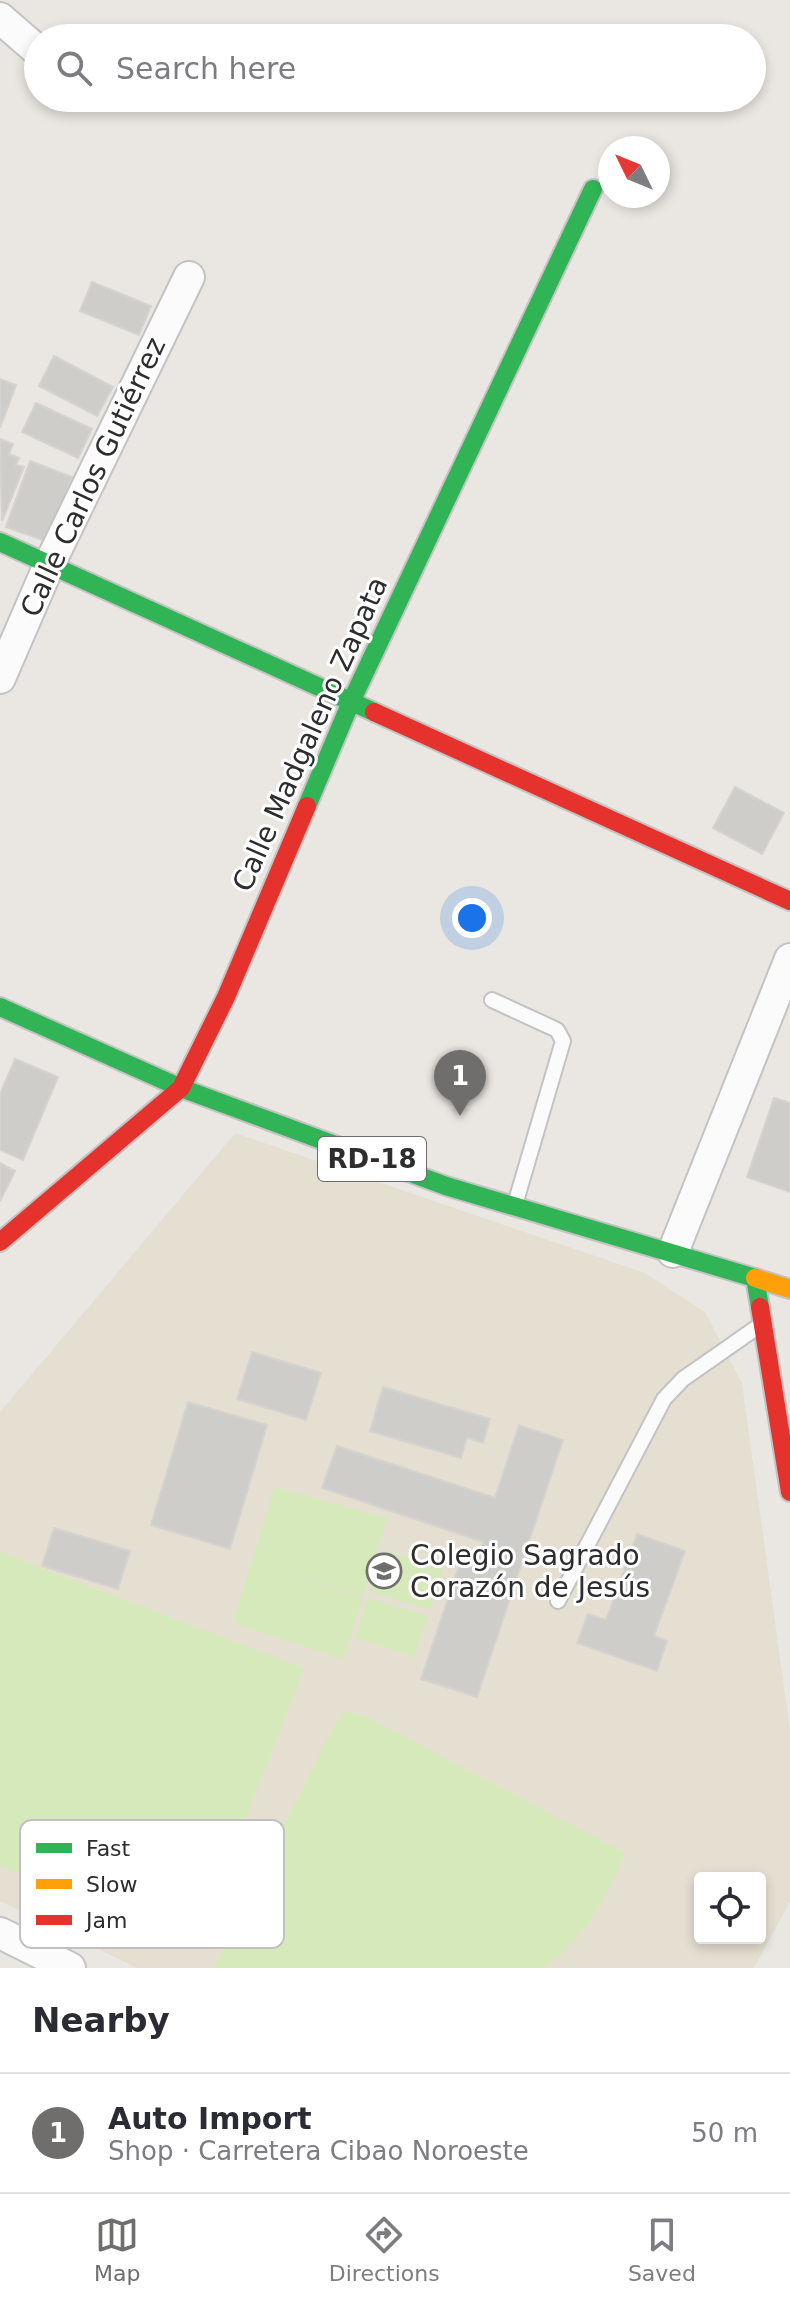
<!DOCTYPE html>
<html lang="en">
<head>
<meta charset="utf-8">
<style>
	:root { --surface:#fff; --page:#f7f7f7; --text:#2b2b33; --muted:#7c7c81; --line:#e1e1e2; --accent:#6f6e6c }
	body { margin:0; font-family:"DejaVu Sans",sans-serif; background:var(--page); color:var(--text) }
	.controls { position:absolute; right:24px; bottom:24px; display:grid; overflow:hidden; border-radius:8px; box-shadow:0 4px 12px #0003 }
	.controls button { width:72px; height:72px; display:grid; place-items:center; padding:0; border:0; border-bottom:2px solid var(--line); background:var(--surface); color:var(--text); font:40px sans-serif }
	.compass { position:absolute; left:598px; top:136px; width:72px; height:72px; border-radius:50%; background:var(--surface); box-shadow:0 4px 12px #0003; rotate:313deg }
	.you { position:absolute; left:472px; top:918px; width:28px; height:28px; margin:-20px; border:6px solid #fff; border-radius:50%; background:#1a73e8; box-shadow:0 0 0 12px #1a73e833 }
	.badge { display:grid; place-items:center; width:52px; height:52px; border-radius:50%; background:var(--accent); color:#fff; font-size:26px; font-weight:700 }
	.pin { position:absolute; translate:-50% -66px; filter:drop-shadow(0 2px 4px #0008) }
	.pin::after { content:''; position:absolute; top:42px; width:28px; height:24px; background:inherit; clip-path:polygon(0 0,100% 0,50% 100%) }
	.list { margin:0; padding:0; list-style:none }
	h2 { display:flex; justify-content:space-between; align-items:center; height:104px; margin:0; padding:0 32px; font-size:34px }
	h2 small { font-size:26px; font-weight:400; color:var(--muted) }
	.list li { display:grid; grid-template-columns:52px 1fr auto; gap:24px; align-items:center; box-sizing:border-box; height:120px; padding:0 32px; border-top:2px solid var(--line) }
	.list b { display:block; font-size:30px; white-space:nowrap }
	.list p { margin:0; font-size:26px; white-space:nowrap; color:var(--muted) }
	.list em { font-size:26px; font-style:normal; color:var(--muted) }
	.icon { flex:none; width:44px; height:44px; fill:none; stroke:currentColor; stroke-width:2; stroke-linecap:round; stroke-linejoin:round }
	.map { position:relative; flex:none; width:790px; height:1968px; overflow:hidden }
	.search { position:absolute; background:var(--surface); box-shadow:0 4px 12px #0003; left:24px; right:24px; top:24px; height:88px; display:flex; align-items:center; gap:20px; box-sizing:border-box; padding:0 28px; border-radius:44px; color:var(--muted); font-size:30px }
	.sheet { height:224px; background:var(--surface) }
	nav { display:flex; justify-content:space-around; align-items:center; box-sizing:border-box; height:112px; border-top:2px solid var(--line); background:var(--surface); font-size:22px; color:var(--muted) }
	nav a { display:grid; justify-items:center; gap:4px }
	nav .on { color:var(--accent) }
	.map>svg:first-child { display:block }
</style>
</head>
<body>
<div class="map">
<svg width="790" height="1968" viewBox="0 0 790 1968">
	<rect width="100%" height="100%" fill="#eae7e2"/>
	<!-- education -->
	<path fill="#e5dfd1" fill-rule="evenodd" d="M235,1133L645,1273L705,1312L742,1383L790,1730V1902L754,1968H137L0,1901V1412ZM700,1878H760V1938H700Z"/>
	<!-- pitch -->
	<g fill="#d6e9ba">
		<polygon points="274,1487 387,1518 363,1596 280,1570 363,1598 343,1659 233,1623"/>
		<polygon points="382,1550 443,1568 430,1610 370,1592"/>
		<polygon points="0,1552 304,1668 198,1941 0,1866"/>
		<polygon points="368,1598 427,1616 414,1657 355,1638"/>
		<path d="M344,1712L363,1715L625,1853C604,1903 586,1935 544,1968H214L332,1728Z"/>
	</g>
	<!-- building -->
	<g fill="#cfcdc9" stroke="#d5d3cf" stroke-width="2">
		<polygon points="92,282 151,306 139,335 80,311"/>
		<polygon points="54,356 113,387 97,416 39,386"/>
		<polygon points="0,379 16,385 0,428"/>
		<polygon points="36,403 92,429 78,458 22,432"/>
		<polygon points="0,439 13,444 9,454 19,458 16,465 24,467 2,521"/>
		<polygon points="30,461 72,477 48,542 6,527"/>
		<polygon points="735,787 784,813 762,854 713,828"/>
		<polygon points="15,1059 58,1077 23,1160 0,1150 0,1094"/>
		<polygon points="774,1098 790,1103 790,1192 747,1177"/>
		<polygon points="0,1163 15,1171 0,1201"/>
		<polygon points="252,1352 321,1373 306,1420 237,1399"/>
		<polygon points="383,1387 490,1419 483,1443 467,1438 461,1458 370,1431"/>
		<polygon points="188,1402 267,1425 230,1549 151,1525"/>
		<polygon points="519,1425 563,1440 477,1697 421,1679 462,1557 476,1562 483,1542 322,1488 337,1446 495,1498"/>
		<polygon points="54,1528 130,1551 118,1589 42,1566"/>
		<polygon points="637,1534 685,1551 654,1636 667,1641 657,1671 577,1643 588,1614 606,1620"/>
	</g>
	<g fill="none" stroke-linecap="round" stroke-linejoin="round">
		<!-- lane casing -->
		<g stroke="#c4c3c3" stroke-width="18">
			<g id="lane">
				<polyline points="492,1000 557,1030 563,1041 516,1201"/>
				<polyline points="558,1601 664,1399 683,1379 756,1328"/>
			</g>
		</g>
		<!-- street casing -->
		<g stroke="#c4c3c3" stroke-width="34">
			<g id="street">
				<polyline points="0,18 38,51"/>
				<polyline points="0,678 49,565 189,277"/>
				<polyline points="673,1252 790,959"/>
				<polyline points="0,1933 70,1968"/>
			</g>
		</g>
		<!-- fast casing -->
		<g stroke="#c4c3c3" stroke-width="22">
			<g id="fast">
				<polyline points="0,542 374,712"/>
				<polyline points="307,806 351,702 593,189"/>
				<polyline points="0,1007 181,1088 446,1186 755,1278 760,1307"/>
			</g>
		</g>
		<!-- slow casing -->
		<g stroke="#c4c3c3" stroke-width="22">
			<polyline id="slow" points="755,1278 790,1289"/>
		</g>
		<!-- jam casing -->
		<g stroke="#c4c3c3" stroke-width="22">
			<g id="jam">
				<polyline points="374,712 790,901"/>
				<polyline points="0,1242 181,1088 226,997 307,806"/>
				<polyline points="760,1307 790,1492"/>
			</g>
		</g>
		<!-- lane -->
		<use href="#lane" stroke="#fcfbfb" stroke-width="14"/>
		<!-- street -->
		<use href="#street" stroke="#fcfbfb" stroke-width="30"/>
		<!-- fast -->
		<use href="#fast" stroke="#30b455" stroke-width="18"/>
		<!-- slow -->
		<use href="#slow" stroke="#ff9f0a" stroke-width="18"/>
		<!-- jam -->
		<use href="#jam" stroke="#e5322d" stroke-width="18"/>
	</g>
	<!-- icons -->
	<defs>
		<g id="university-ring" transform="scale(1.8)"><circle r="9.5" fill="#fff" stroke="#6f6e6c" stroke-width="1.5"/><path d="M0-5L7-2L0 1L-7-2ZM-4 1L0 2.5L4 1V4Q0 6-4 4Z" fill="#6f6e6c"/></g>
	</defs>
	<g fill-rule="evenodd">
		<use href="#university-ring" x="384" y="1571"/>
	</g>
	<g text-anchor="middle" dominant-baseline="central" stroke-width="6" stroke-linejoin="round" paint-order="stroke">
		<!-- shield labels -->
		<rect fill="#fff" stroke="#6c6c6c" stroke-width="2" x="318" y="1137" width="108" height="44" rx="6"/>
		<g font-size="26" font-weight="bold" fill="#2d2d2d">
			<text x="372" y="1159">RD-18</text>
		</g>
		<!-- street labels -->
		<g font-size="28" fill="#2d2d2d" stroke="#fff">
			<text transform="translate(93 477) rotate(-65)">Calle Carlos Gutiérrez</text>
			<text transform="translate(310 734) rotate(-66)">Calle Madgaleno Zapata</text>
		</g>
		<!-- poi labels -->
		<g font-size="28" fill="#2d2d2d" stroke="#fff" text-anchor="start">
			<text x="410" y="1555">Colegio Sagrado<tspan x="410" dy="32">Corazón de Jesús</tspan></text>
		</g>
	</g>
	<!-- legend -->
	<rect x="20" y="1820" width="264" height="128" rx="12" fill="#fff" stroke="#c0c0c0" stroke-width="2"/>
	<rect x="36" y="1843" width="36" height="10" fill="#30b455"/>
	<rect x="36" y="1879" width="36" height="10" fill="#ff9f0a"/>
	<rect x="36" y="1915" width="36" height="10" fill="#e5322d"/>
	<g font-size="22" fill="#2d2d2d">
		<text x="86" y="1856">Fast</text>
		<text x="86" y="1892">Slow</text>
		<text x="86" y="1928">Jam</text>
	</g>
</svg>
<div class="controls">
<button><svg class="icon" aria-label="locate" viewBox="0 0 24 24"><circle cx="12" cy="12" r="6"/><path d="M12 2v4M12 18v4M2 12h4M18 12h4"/></svg></button>
</div>
<svg class="compass" viewBox="-18 -18 36 36"><path d="M0-13l5 13h-10z" fill="#e53935"/><path d="M0 13l5-13h-10z" fill="#7c7c81"/></svg>
<div class="you"></div>
<div class="pin badge" style="left:460px;top:1116px">1</div>
<div class="search"><svg class="icon" aria-label="search" viewBox="0 0 24 24"><circle cx="10" cy="10" r="6"/><path d="M15 15l6 6"/></svg>Search here</div>
</div>
<section class="sheet">
<h2>Nearby<small></small></h2>
<ul class="list">
<li><span class="badge">1</span><div><b>Auto Import</b><p>Shop · Carretera Cibao Noroeste</p></div><em>50 m</em></li>
</ul>
</section>
<nav>
<a class="on"><svg class="icon" aria-label="map" viewBox="0 0 24 24"><path d="M3 6l6-2 6 2 6-2v14l-6 2-6-2-6 2zM9 4v14M15 6v14"/></svg>Map</a>
<a><svg class="icon" aria-label="directions" viewBox="0 0 24 24"><path d="M12 3l9 9-9 9-9-9zM9 14v-3h6M13 9l2 2-2 2"/></svg>Directions</a>
<a><svg class="icon" aria-label="saved" viewBox="0 0 24 24"><path d="M7 4h10v16l-5-4-5 4z"/></svg>Saved</a>
</nav>
</body>
</html>
